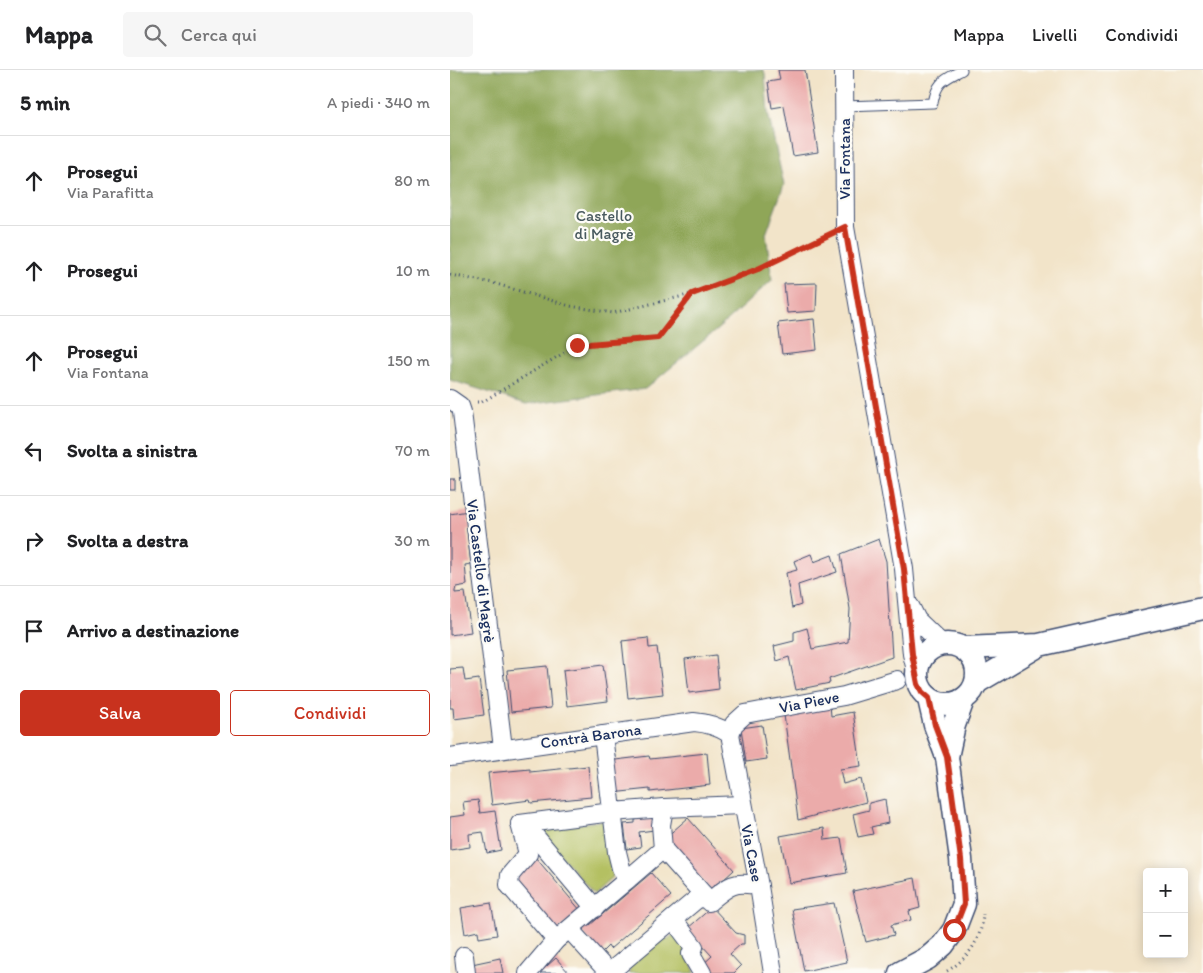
<!DOCTYPE html>
<html lang="it">
<head>
<meta charset="utf-8">
<style>
	:root { --surface:#fff; --page:#f6f6f6; --text:#202124; --muted:#757577; --line:#e0e0e0; --accent:#c8321e }
	body { margin:0; font-family:Itim,sans-serif; background:var(--page); color:var(--text) }
	.controls { position:absolute; right:15px; bottom:15px; display:grid; overflow:hidden; border-radius:5px; box-shadow:0 2px 12px #0003 }
	.controls button { width:45px; height:45px; display:grid; place-items:center; padding:0; border:0; border-bottom:1px solid var(--line); background:var(--surface); color:var(--text); font:25px sans-serif }
	.stop { position:absolute; width:15px; height:15px; margin:-11px; border:4px solid #c8321e; border-radius:50%; background:#fff }
	.stop.end { background:#c8321e; border-color:#fff; box-shadow:0 1px 5px #0008 }
	.list { margin:0; padding:0; list-style:none }
	h2 { display:flex; justify-content:space-between; align-items:center; height:65px; margin:0; padding:0 20px; font-size:21px }
	h2 small { font-size:16px; font-weight:400; color:var(--muted) }
	.list li { display:grid; grid-template-columns:32px 1fr auto; gap:15px; align-items:center; box-sizing:border-box; height:90px; padding:0 20px; border-top:1px solid var(--line) }
	.list b { display:block; font-size:19px; white-space:nowrap }
	.list p { margin:0; font-size:16px; white-space:nowrap; color:var(--muted) }
	.list em { font-size:16px; font-style:normal; color:var(--muted) }
	.actions { display:flex; gap:10px; padding:15px 20px }
	.actions a { flex:1; padding:11px 0; border:1px solid var(--accent); border-radius:5px; text-align:center; font-size:18px; color:var(--accent) }
	.actions .main { background:var(--accent); color:#fff }
	.icon { flex:none; width:28px; height:28px; fill:none; stroke:currentColor; stroke-width:2; stroke-linecap:round; stroke-linejoin:round }
	.map { position:relative; flex:none; width:753px; height:903px; overflow:hidden }
	header { display:flex; align-items:center; gap:30px; box-sizing:border-box; height:70px; padding:0 25px; background:var(--surface); border-bottom:1px solid var(--line) }
	header strong { font-size:24px }
	nav { display:flex; gap:28px; margin-inline-start:auto; font-size:18px }
	.search { width:350px; height:45px; background:var(--page); display:flex; align-items:center; gap:12px; box-sizing:border-box; padding:0 18px; border-radius:5px; color:var(--muted); font-size:19px }
	main { display:flex }
	aside { flex:1; background:var(--surface) }
	.map>svg:first-child { display:block }
</style>
</head>
<body>
<header>
<strong>Mappa</strong>
<div class="search"><svg class="icon" aria-label="search" viewBox="0 0 24 24"><circle cx="10" cy="10" r="6"/><path d="M15 15l6 6"/></svg>Cerca qui</div>
<nav><a>Mappa</a><a>Livelli</a><a>Condividi</a></nav>
</header>
<main>
<aside>
<h2>5 min<small>A piedi · 340 m</small></h2>
<ul class="list">
<li><svg class="icon" aria-label="ahead" viewBox="0 0 24 24"><path d="M12 20V5M6 11l6-6 6 6"/></svg><div><b>Prosegui</b><p>Via Parafitta</p></div><em>80 m</em></li>
<li><svg class="icon" aria-label="ahead" viewBox="0 0 24 24"><path d="M12 20V5M6 11l6-6 6 6"/></svg><div><b>Prosegui</b></div><em>10 m</em></li>
<li><svg class="icon" aria-label="ahead" viewBox="0 0 24 24"><path d="M12 20V5M6 11l6-6 6 6"/></svg><div><b>Prosegui</b><p>Via Fontana</p></div><em>150 m</em></li>
<li><svg class="icon" aria-label="left" viewBox="0 0 24 24"><path d="M17 20v-9H6M10 6l-5 5 5 5"/></svg><div><b>Svolta a sinistra</b></div><em>70 m</em></li>
<li><svg class="icon" aria-label="right" viewBox="0 0 24 24"><path d="M7 20v-9h11M14 6l5 5-5 5"/></svg><div><b>Svolta a destra</b></div><em>30 m</em></li>
<li><svg class="icon" aria-label="arrive" viewBox="0 0 24 24"><path d="M6 21V4h12l-3 4 3 4H6"/></svg><div><b>Arrivo a destinazione</b></div></li>
</ul>
<div class="actions"><a class="main">Salva</a><a>Condividi</a></div>
</aside>
<div class="map">
<svg width="753" height="903" viewBox="0 0 753 903">
	<rect width="100%" height="100%" fill="#fdfcf7"/>
	<filter id="ink" filterUnits="userSpaceOnUse"><feTurbulence type="fractalNoise" baseFrequency=".02" numOctaves="2"/><feDisplacementMap in="SourceGraphic" scale="10" xChannelSelector="R" yChannelSelector="G"/><feConvolveMatrix kernelMatrix="1 2 1 2 8 2 1 2 1" color-interpolation-filters="sRGB"/></filter>
	<filter id="wash" filterUnits="userSpaceOnUse"><feTurbulence type="fractalNoise" baseFrequency=".0096" numOctaves="4" result="noise"/><feDisplacementMap in="SourceGraphic" scale="20" xChannelSelector="R" yChannelSelector="G"/><feGaussianBlur stdDeviation="1.12" result="paint"/><feColorMatrix in="noise" values="0 0 0 0 0 0 0 0 0 0 0 0 0 0 0 0 0 1.4 0 .05"/><feComposite in="paint" operator="in"/></filter>
	<g filter="url(#wash)">
		<rect width="100%" height="100%" fill="#f2e4c9"/>
		<!-- green -->
		<g fill="#b4c062" stroke="#687860">
			<polygon points="155,750 163,807 144,824 101,774 86,761"/>
			<polygon points="227,862 230,864 245,903 178,903 180,901 174,894 207,867 218,869"/>
		</g>
		<!-- forest -->
		<polygon fill="#8fa658" stroke="#556a5b" points="0,0 313,0 315,3 318,43 334,115 316,164 322,210 269,258 195,319 76,334 0,310"/>
		<g id="blocks">
			<!-- building -->
			<g fill="#ebabaa">
				<polygon points="328,0 355,0 368,82 343,86 334,36 322,38 318,12 330,10"/>
				<polygon points="367,213 366,241 337,243 334,214"/>
				<polygon points="364,249 367,280 332,284 328,253"/>
				<rect x="0" y="409" width="5" height="11"/>
				<polygon points="18,441 20,459 17,460 21,494 15,495 17,515 6,517 5,521 5,523 15,522 21,562 0,565 0,444"/>
				<polygon points="429,469 436,491 442,587 379,609 380,613 346,620 339,587 327,591 324,576 344,571 344,562 357,558 362,579 398,572 400,539 391,484"/>
				<polygon points="361,484 364,492 382,485 387,502 348,515 351,535 342,538 336,503 347,500 344,491"/>
				<polygon points="198,568 199,578 207,577 213,624 178,628 172,571"/>
				<polygon points="266,585 269,619 239,623 235,589"/>
				<polygon points="153,595 158,631 117,636 113,600"/>
				<polygon points="97,596 101,638 61,642 57,600"/>
				<polygon points="13,598 15,611 29,609 34,645 4,649 3,638 0,638 0,599"/>
				<polygon points="380,635 381,646 403,642 411,696 390,699 393,714 411,709 416,732 348,750 334,645"/>
				<polygon points="312,655 317,689 296,692 291,658"/>
				<polygon points="257,683 260,715 200,722 200,719 161,723 157,691 199,686 200,689"/>
				<polygon points="138,696 141,727 81,733 80,730 42,735 38,703 80,699 80,702"/>
				<polygon points="435,729 438,753 421,757 423,764 408,767 403,744 419,740 419,733"/>
				<polygon points="28,730 30,743 45,741 51,780 37,783 33,762 19,764 20,777 0,780 0,747 15,745 13,732"/>
				<polygon points="202,747 204,760 189,762 191,777 177,779 174,754 185,753 185,750"/>
				<polygon points="238,748 284,800 261,821 215,768"/>
				<polygon points="374,758 375,770 391,768 397,803 339,813 330,766"/>
				<polygon points="86,788 131,841 107,861 62,808"/>
				<polygon points="201,803 221,826 160,879 158,876 151,883 128,857 136,851 140,855"/>
				<polygon points="465,808 470,838 459,841 461,850 441,855 444,865 416,872 403,821"/>
				<polygon points="41,833 47,865 29,868 28,861 15,864 11,838"/>
				<polygon points="384,833 397,892 354,901 342,839"/>
				<polygon points="262,837 286,863 294,865 294,874 291,874 280,884 291,896 284,903 257,903 251,896 262,886 237,859"/>
				<polygon points="50,888 53,903 24,903 22,894"/>
				<polygon points="106,888 119,903 89,903"/>
			</g>
		</g>
	</g>
	<g filter="url(#ink)">
		<use href="#blocks" fill-opacity="0" stroke="#3b4a6e" stroke-width="1"/>
		<g fill="none" stroke-linecap="round" stroke-linejoin="round">
			<!-- service casing -->
			<g stroke="#3b4a6e" stroke-width="11">
				<path id="service" d="M394,36L483,33C487,11 494,10 512,0"/>
			</g>
			<!-- minor casing -->
			<g stroke="#3b4a6e" stroke-width="20">
				<g id="minor">
					<polyline points="394,0 395,157 454,499 462,584 467,604"/>
					<polyline points="0,329 10,336 12,342 53,678"/>
					<polyline points="460,536 467,550 492,574"/>
					<polyline points="280,664 309,816 323,903"/>
					<polyline points="280,664 284,654 295,644 394,626 447,610"/>
					<path d="M0,687L244,652C258,653 268,656 280,664"/>
					<polyline points="70,754 84,765 145,838"/>
					<polyline points="213,779 253,824"/>
					<polyline points="177,810 213,779 211,755 214,738"/>
					<polyline points="120,860 159,903"/>
					<polyline points="106,870 59,815 60,805 78,784 70,754 162,742 214,738 293,735"/>
					<polyline points="14,886 16,903"/>
					<polyline points="78,903 106,870 177,810 171,798 167,782 153,665"/>
					<polyline points="159,903 223,849"/>
					<path d="M252,903L241,884L244,877L223,849L253,824L259,832C278,816 284,810 309,816"/>
				</g>
			</g>
			<!-- tertiary casing -->
			<g stroke="#3b4a6e" stroke-width="25">
				<g id="tertiary">
					<circle cx="497" cy="604" r="30"/>
					<polyline points="513,578 589,575 753,538"/>
					<polyline points="527,612 586,577"/>
					<polyline points="497,687 504,655 513,630"/>
					<polyline points="450,903 478,888 493,875 504,860 514,834 511,789 497,687 485,655 479,629"/>
				</g>
			</g>
			<!-- path -->
			<g stroke="#3b4a6e" stroke-width="3" stroke-dasharray="1 4" stroke-linecap="butt">
				<polyline points="0,205 43,213 120,236 163,243 242,224 308,199 378,165"/>
				<polyline points="27,332 32,332 127,275 208,268 242,225"/>
				<path d="M497,901C518,889 532,869 533,844"/>
			</g>
			<!-- service -->
			<use href="#service" stroke="#fff" stroke-width="9"/>
			<!-- minor -->
			<use href="#minor" stroke="#fff" stroke-width="18"/>
			<!-- tertiary -->
			<use href="#tertiary" stroke="#fff" stroke-width="22"/>
		</g>
	</g>
	<g fill="none" stroke-linecap="round" stroke-linejoin="round" filter="url(#ink)">
		<!-- route -->
		<polyline stroke="#c8321e" stroke-width="6" points="127,275 208,268 242,224 308,199 395,157 454,499 462,584 468,614 472,622 479,628 485,655 497,687 511,789 514,834 504,860"/>
	</g>
	<g text-anchor="middle" dominant-baseline="central" stroke-width="4.5" stroke-linejoin="round" paint-order="stroke">
		<!-- street labels -->
		<g font-size="16" fill="#1b2f5e" stroke="#fdfcf7">
			<text transform="translate(394 89) rotate(-90)">Via Fontana</text>
			<text transform="translate(31 501) rotate(83)">Via Castello di Magrè</text>
			<text transform="translate(359 632) rotate(-11)">Via Pieve</text>
			<text transform="translate(141 666) rotate(-8)">Contrà Barona</text>
			<text transform="translate(302 783) rotate(79)">Via Case</text>
		</g>
		<!-- park labels -->
		<g font-size="16" fill="#495a5f" stroke="#fdfcf7">
			<text x="154" y="145">Castello<tspan x="154" dy="18">di Magrè</tspan></text>
		</g>
	</g>
</svg>
<div class="controls">
<button>+</button>
<button>−</button>
</div>
<div class="stop" style="left:504px;top:860px"></div>
<div class="stop end" style="left:127px;top:275px"></div>
</div>
</main>
</body>
</html>
